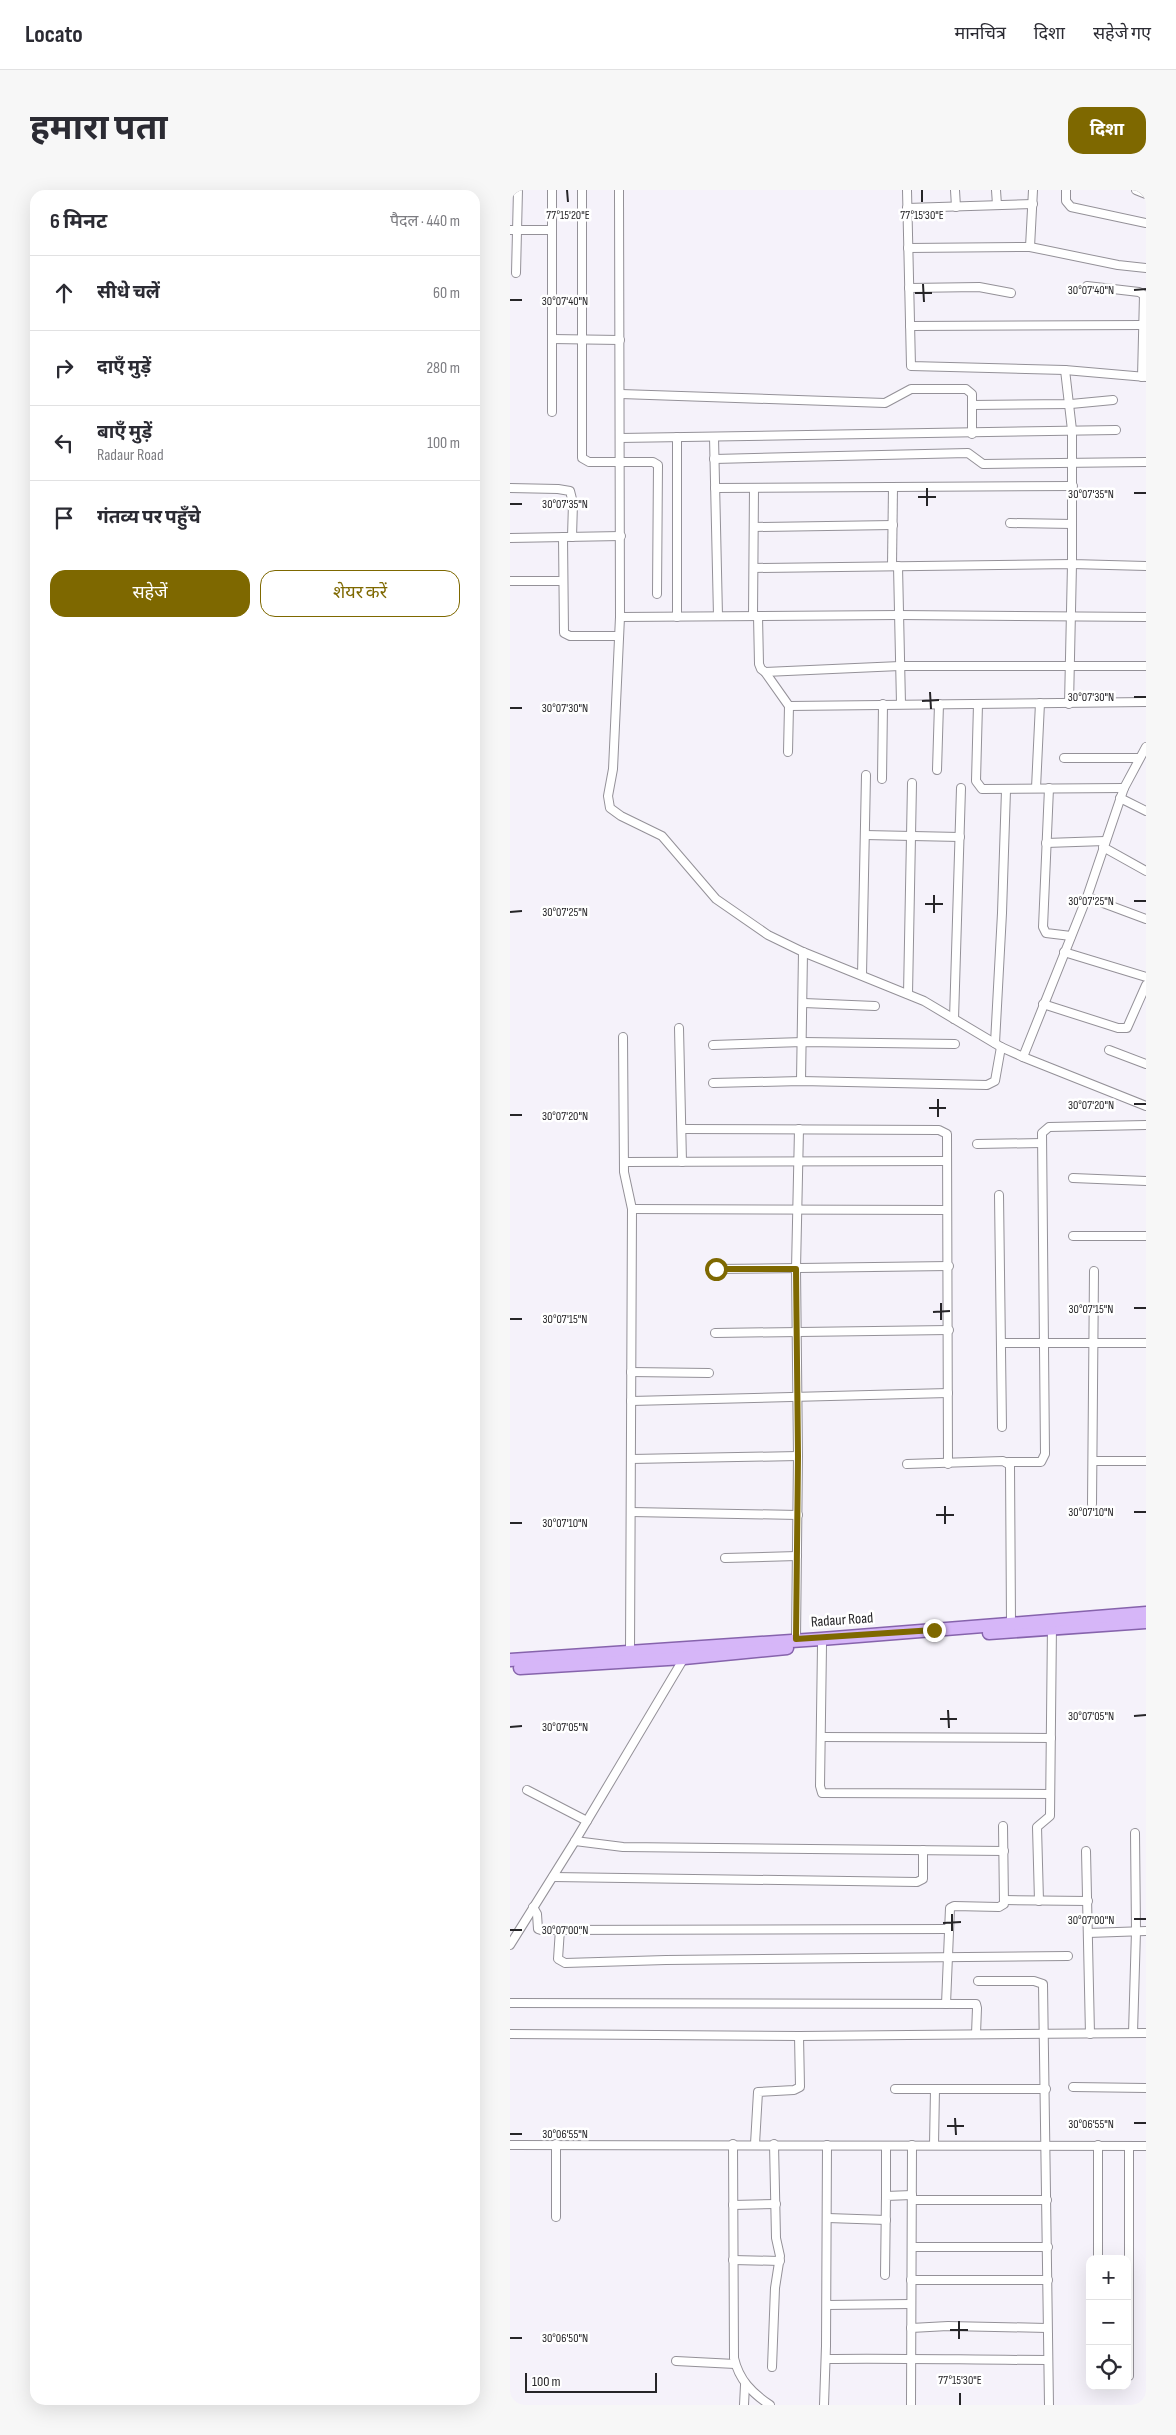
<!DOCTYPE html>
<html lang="hi">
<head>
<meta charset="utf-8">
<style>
	:root { --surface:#fff; --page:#f7f7f7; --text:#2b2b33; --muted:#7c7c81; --line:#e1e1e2; --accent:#7e6800 }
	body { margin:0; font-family:"Sofia Sans Condensed","Noto Sans Devanagari",sans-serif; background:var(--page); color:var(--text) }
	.controls { position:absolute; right:15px; bottom:15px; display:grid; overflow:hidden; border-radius:10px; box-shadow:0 5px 20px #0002 }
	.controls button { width:45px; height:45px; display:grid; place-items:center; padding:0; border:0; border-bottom:1px solid var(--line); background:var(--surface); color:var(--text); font:25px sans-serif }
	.scale { position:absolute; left:15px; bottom:12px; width:132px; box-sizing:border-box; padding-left:5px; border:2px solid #262528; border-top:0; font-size:14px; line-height:18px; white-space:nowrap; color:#262528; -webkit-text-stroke:4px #fff; paint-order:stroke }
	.stop { position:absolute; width:15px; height:15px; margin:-11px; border:4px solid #7e6800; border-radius:50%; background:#fff }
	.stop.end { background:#7e6800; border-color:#fff; box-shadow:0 1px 5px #0008 }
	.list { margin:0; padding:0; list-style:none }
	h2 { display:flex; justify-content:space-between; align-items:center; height:65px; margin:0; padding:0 20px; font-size:21px }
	h2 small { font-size:16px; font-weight:400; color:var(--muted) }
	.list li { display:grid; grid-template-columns:32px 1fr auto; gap:15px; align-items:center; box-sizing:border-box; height:75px; padding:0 20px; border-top:1px solid var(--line) }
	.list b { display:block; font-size:19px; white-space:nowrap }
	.list p { margin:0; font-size:16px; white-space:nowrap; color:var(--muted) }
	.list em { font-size:16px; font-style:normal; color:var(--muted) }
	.actions { display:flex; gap:10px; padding:15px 20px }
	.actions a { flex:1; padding:11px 0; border:1px solid var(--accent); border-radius:15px; text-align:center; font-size:18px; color:var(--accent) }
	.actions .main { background:var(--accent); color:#fff }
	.icon { flex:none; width:28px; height:28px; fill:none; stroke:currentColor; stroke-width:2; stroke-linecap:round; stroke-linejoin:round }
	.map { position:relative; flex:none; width:636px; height:2215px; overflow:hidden; border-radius:15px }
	header { display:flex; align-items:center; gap:30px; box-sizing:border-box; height:70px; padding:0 25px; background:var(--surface); border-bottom:1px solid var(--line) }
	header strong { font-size:24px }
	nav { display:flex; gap:28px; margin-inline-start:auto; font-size:18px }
	.intro { display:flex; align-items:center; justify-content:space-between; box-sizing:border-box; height:120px; padding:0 30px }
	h1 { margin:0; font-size:35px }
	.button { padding:12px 22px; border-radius:15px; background:var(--accent); color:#fff; font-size:18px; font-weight:700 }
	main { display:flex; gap:30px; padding:0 30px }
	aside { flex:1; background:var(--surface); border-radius:15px; box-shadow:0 5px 20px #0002 }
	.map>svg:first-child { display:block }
</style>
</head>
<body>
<header>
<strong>Locato</strong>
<nav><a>मानचित्र</a><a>दिशा</a><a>सहेजे गए</a></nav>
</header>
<div class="intro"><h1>हमारा पता</h1><a class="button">दिशा</a></div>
<main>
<aside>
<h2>6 मिनट<small>पैदल · 440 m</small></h2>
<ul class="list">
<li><svg class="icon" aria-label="ahead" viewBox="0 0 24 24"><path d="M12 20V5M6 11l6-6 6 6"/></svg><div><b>सीधे चलें</b></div><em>60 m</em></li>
<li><svg class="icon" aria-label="right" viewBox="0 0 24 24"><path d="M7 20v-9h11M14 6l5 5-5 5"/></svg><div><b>दाएँ मुड़ें</b></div><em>280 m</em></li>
<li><svg class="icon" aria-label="left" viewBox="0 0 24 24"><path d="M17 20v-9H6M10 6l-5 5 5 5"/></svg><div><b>बाएँ मुड़ें</b><p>Radaur Road</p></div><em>100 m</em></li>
<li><svg class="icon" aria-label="arrive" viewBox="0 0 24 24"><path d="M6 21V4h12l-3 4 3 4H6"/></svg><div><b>गंतव्य पर पहुँचे</b></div></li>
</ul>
<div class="actions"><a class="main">सहेजें</a><a>शेयर करें</a></div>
</aside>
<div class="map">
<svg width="636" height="2215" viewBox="0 0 636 2215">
	<rect width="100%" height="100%" fill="#f5f2fa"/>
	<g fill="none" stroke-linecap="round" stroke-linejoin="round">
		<!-- street casing -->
		<g stroke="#949198" stroke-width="10">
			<g id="street">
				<polyline points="72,0 72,268 79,272 143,272 148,275 147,404"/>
				<polyline points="109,0 110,427 103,579 98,606 100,618 111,626 152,646 206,709 258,745 293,762 414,811 491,857 513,867 636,916"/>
				<polyline points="397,0 401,176 555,180 636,187"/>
				<polyline points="445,0 446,17"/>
				<polyline points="486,0 487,15"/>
				<polyline points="556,0 556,11 561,17 636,33"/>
				<polyline points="626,0 636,4"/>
				<polyline points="397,18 523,14"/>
				<polyline points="0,40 42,40"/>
				<polyline points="520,57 523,0"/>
				<polyline points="398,58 520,57 608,75 636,78"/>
				<polyline points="6,83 8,0"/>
				<polyline points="577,96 629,102 634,105 632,187"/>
				<polyline points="399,98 469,97 501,103"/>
				<polyline points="400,136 633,135"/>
				<polyline points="42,149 110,150"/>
				<polyline points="555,180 562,240 562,374 636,376"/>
				<polyline points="111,204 375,213 401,199 456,199 462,204 462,244"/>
				<polyline points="462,215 561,214 603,210"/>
				<polyline points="42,222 42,0"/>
				<polyline points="167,247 167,427"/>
				<polyline points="204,247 208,426"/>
				<polyline points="110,248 606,240"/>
				<polyline points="204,269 458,263 473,274 636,272"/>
				<polyline points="0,298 48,299 60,301 63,313 62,347"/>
				<polyline points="205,298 563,296"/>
				<polyline points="500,333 562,334"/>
				<polyline points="244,337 383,335"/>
				<polyline points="53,347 54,443 60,446 109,446"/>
				<polyline points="0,348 111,346"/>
				<polyline points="382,376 383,297"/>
				<polyline points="388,376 391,514"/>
				<polyline points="244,378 562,374 559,514"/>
				<polyline points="0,391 53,391"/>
				<polyline points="243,426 244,298"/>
				<polyline points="248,426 249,474 251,479 255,482 390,476 636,476"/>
				<polyline points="110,427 389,425 636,427"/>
				<polyline points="255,482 279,516 278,562"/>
				<polyline points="468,514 466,591 472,599 614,598"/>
				<polyline points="279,516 636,512"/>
				<polyline points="554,568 629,568"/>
				<polyline points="427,580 429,514"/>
				<polyline points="372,589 373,514"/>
				<polyline points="526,598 530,513"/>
				<polyline points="539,598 533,737 536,743 561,746"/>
				<polyline points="610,608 636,621"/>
				<polyline points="355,645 450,647"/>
				<polyline points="536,653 595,651"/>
				<polyline points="593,657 636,681"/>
				<polyline points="577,707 636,729"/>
				<polyline points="554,762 636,787"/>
				<polyline points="352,785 356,585"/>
				<polyline points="398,804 402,593"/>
				<polyline points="294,813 365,816"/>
				<polyline points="533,814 608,838 617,838 636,795"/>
				<polyline points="444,829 451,598"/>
				<polyline points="169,838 172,972"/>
				<polyline points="113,847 114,982 122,1019 120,1462"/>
				<polyline points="485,853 492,723 496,600"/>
				<polyline points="203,855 293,852 445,854"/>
				<polyline points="599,860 636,874"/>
				<polyline points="513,867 577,707 614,598 636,557"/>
				<polyline points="291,891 293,762"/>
				<polyline points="203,893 291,891 477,895 485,891 491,857"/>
				<polyline points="172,939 429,940 437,944 438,1274"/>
				<polyline points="467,954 532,953"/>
				<polyline points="114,972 436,971"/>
				<polyline points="563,988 636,991"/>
				<polyline points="489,1005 492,1237"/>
				<polyline points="122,1019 437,1020"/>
				<polyline points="563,1046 636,1046"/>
				<polyline points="206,1079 439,1076"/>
				<polyline points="205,1143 439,1140"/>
				<polyline points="491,1153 636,1153"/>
				<polyline points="121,1182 199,1183"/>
				<polyline points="121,1211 438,1203"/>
				<polyline points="121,1269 288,1266"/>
				<polyline points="583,1271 636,1271"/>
				<polyline points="498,1272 531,1272 535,1264 532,943 539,937 636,935"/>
				<polyline points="397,1274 493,1271 500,1275 501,1433"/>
				<polyline points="582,1314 584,1081"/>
				<polyline points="121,1322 288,1325"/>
				<polyline points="215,1368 287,1366"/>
				<polyline points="286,1449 288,1266 286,1079 289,939"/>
				<polyline points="312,1455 310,1596 312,1603 540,1604"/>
				<polyline points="311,1547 541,1548"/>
				<polyline points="17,1600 77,1631"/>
				<polyline points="65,1651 113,1657 494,1661"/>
				<polyline points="576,1661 580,1844"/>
				<polyline points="43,1687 407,1692 413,1689 413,1660"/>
				<polyline points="494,1710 578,1711"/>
				<polyline points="529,1711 527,1637 540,1626 542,1434"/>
				<polyline points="23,1717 27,1724 28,1739 31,1740 439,1739"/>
				<polyline points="50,1739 48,1769 55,1773 156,1770 558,1766"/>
				<polyline points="578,1743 636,1741"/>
				<polyline points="0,1755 65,1651 174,1468"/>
				<polyline points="468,1791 524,1791 533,1794 539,2215"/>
				<polyline points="0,1813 461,1814 466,1814 467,1818 466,1844"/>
				<polyline points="436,1814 440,1718 444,1716 489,1717 494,1714 493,1636"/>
				<polyline points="623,1843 626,1741 625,1643"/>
				<polyline points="0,1844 289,1846 290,1897 284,1900 248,1902 245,1954"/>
				<polyline points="289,1846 636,1843"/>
				<polyline points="563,1897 636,1898"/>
				<polyline points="385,1899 536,1899"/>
				<polyline points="46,1954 46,2027"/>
				<path d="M223,1954L224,2168C229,2190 242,2203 260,2215"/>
				<polyline points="0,1955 636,1956"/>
				<polyline points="424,1955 425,1899"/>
				<polyline points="376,1956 376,2006"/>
				<polyline points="619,1956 619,2186"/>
				<polyline points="402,2010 537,2010"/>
				<polyline points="223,2015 266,2014"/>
				<polyline points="318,2028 376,2030"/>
				<polyline points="402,2057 538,2057"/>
				<polyline points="588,2069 588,1955"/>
				<polyline points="223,2070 270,2071"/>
				<polyline points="375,2085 376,2006 402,2005"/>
				<polyline points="401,2090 538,2090"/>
				<polyline points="317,2115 401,2114"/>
				<polyline points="401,2138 438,2136 537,2138"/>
				<path d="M316,2169C390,2168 464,2170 538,2170"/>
				<polyline points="166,2171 225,2174"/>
				<polyline points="262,2177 265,2098 270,2066 266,2048 264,1954"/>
				<polyline points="234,2215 235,2195"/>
				<polyline points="314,2215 316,2156 317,1955"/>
				<polyline points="401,2215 402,1955"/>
			</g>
		</g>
		<!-- primary casing -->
		<g stroke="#8663ac" stroke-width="15">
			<g id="primary">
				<polyline points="479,1443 636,1432"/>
				<polyline points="0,1470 311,1449 636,1423"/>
				<polyline points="10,1478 174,1468 277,1458"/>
			</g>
		</g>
		<!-- street -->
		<use href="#street" stroke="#fff" stroke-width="8"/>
		<!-- primary -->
		<use href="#primary" stroke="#d6b6f8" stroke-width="12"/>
	</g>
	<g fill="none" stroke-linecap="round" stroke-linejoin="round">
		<!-- route -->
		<polyline stroke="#7e6800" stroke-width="6" points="206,1079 286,1079 288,1266 286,1449 424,1440"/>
	</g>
	<!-- ticks -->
	<path fill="none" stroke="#262528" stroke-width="2" d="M57,0L58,12M412,0V12M413,94L414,112M624,100L636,99M405,103H422M0,110H12M417,298V316M624,303H636M408,307H426M0,314H12M420,502L421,519M624,507H636M412,511L429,510M0,518H12M424,705V723M624,711H636M415,714H433M0,722L12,721M428,909V927M624,914H636M419,918H436M0,925H12M431,1113V1130M624,1118H636M423,1122L440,1121M0,1129H12M435,1316V1334M624,1322H636M426,1325H444M0,1333H12M438,1520L439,1538M624,1526L636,1525M430,1529H447M0,1537L12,1536M442,1724V1741M624,1729H636M433,1733L451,1732M0,1740H12M445,1928L446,1945M624,1933H636M437,1936H454M0,1944H12M449,2131V2149M440,2140H458M0,2148H12M450,2203V2215"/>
	<g text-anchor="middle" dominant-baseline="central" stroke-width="5" stroke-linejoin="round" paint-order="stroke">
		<!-- street labels -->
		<g font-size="15" fill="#262528" stroke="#fff">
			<text transform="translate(332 1430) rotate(-4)">Radaur Road</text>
		</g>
	</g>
	<g font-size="12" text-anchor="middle" fill="#262528" stroke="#fff" stroke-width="5" stroke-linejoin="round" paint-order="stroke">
		<text x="58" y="29">77°15'20"E</text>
		<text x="412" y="29">77°15'30"E</text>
		<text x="581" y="104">30°07'40"N</text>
		<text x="55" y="115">30°07'40"N</text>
		<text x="581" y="308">30°07'35"N</text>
		<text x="55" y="318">30°07'35"N</text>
		<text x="581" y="511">30°07'30"N</text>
		<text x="55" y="522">30°07'30"N</text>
		<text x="581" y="715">30°07'25"N</text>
		<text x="55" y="726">30°07'25"N</text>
		<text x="581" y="919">30°07'20"N</text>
		<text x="55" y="930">30°07'20"N</text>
		<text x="581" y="1123">30°07'15"N</text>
		<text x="55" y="1133">30°07'15"N</text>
		<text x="581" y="1326">30°07'10"N</text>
		<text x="55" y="1337">30°07'10"N</text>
		<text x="581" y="1530">30°07'05"N</text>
		<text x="55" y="1541">30°07'05"N</text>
		<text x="581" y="1734">30°07'00"N</text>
		<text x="55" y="1744">30°07'00"N</text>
		<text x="581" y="1938">30°06'55"N</text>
		<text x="55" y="1948">30°06'55"N</text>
		<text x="55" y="2152">30°06'50"N</text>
		<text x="450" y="2194">77°15'30"E</text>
	</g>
</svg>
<div class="controls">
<button>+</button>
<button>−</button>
<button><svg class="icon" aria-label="locate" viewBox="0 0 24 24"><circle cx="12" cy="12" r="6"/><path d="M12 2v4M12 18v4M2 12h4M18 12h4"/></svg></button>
</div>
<div class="scale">100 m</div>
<div class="stop" style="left:206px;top:1079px"></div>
<div class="stop end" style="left:424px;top:1440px"></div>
</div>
</main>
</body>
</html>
